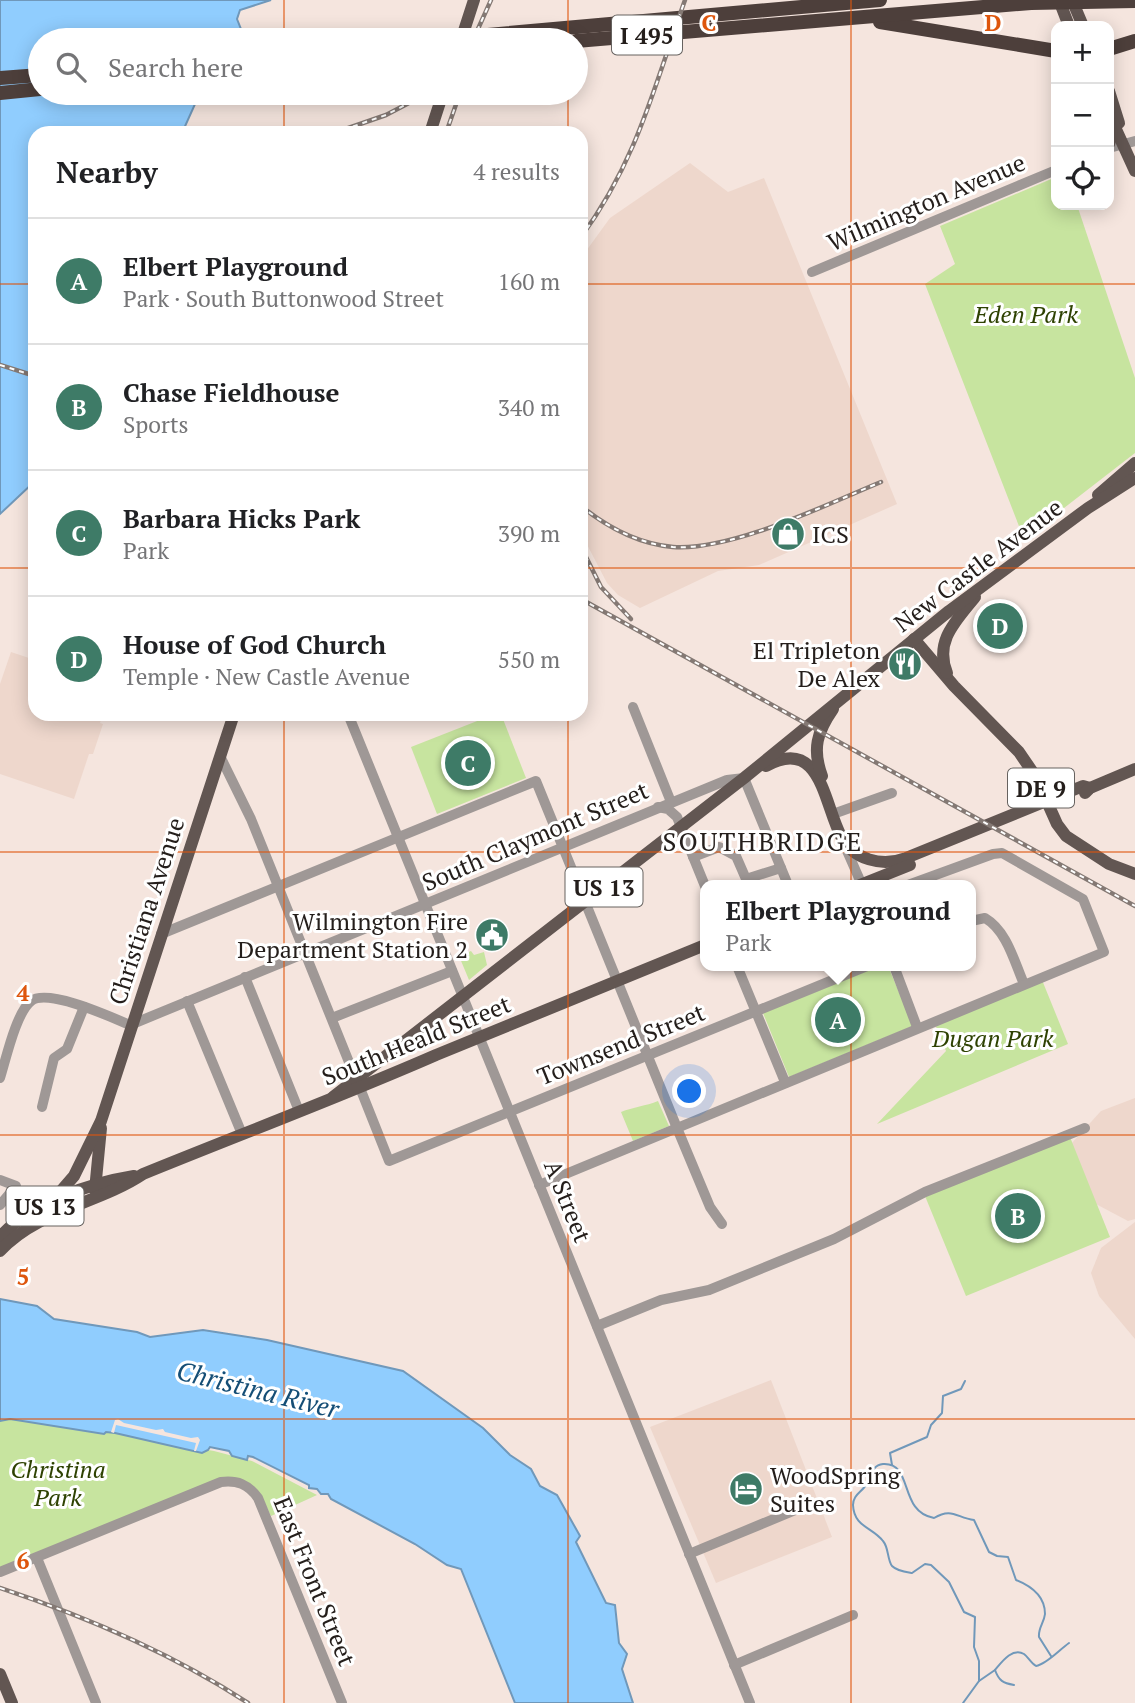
<!DOCTYPE html>
<html lang="en">
<head>
<meta charset="utf-8">
<style>
	:root { --surface:#fff; --page:#f6f6f6; --text:#202124; --muted:#757577; --line:#e0e0e0; --accent:#3e7b67 }
	body { margin:0; font-family:"PT Serif",serif; background:var(--page); color:var(--text) }
	.controls { position:absolute; right:21px; top:21px; display:grid; overflow:hidden; border-radius:14px; box-shadow:0 4px 18px #0003 }
	.controls button { width:63px; height:63px; display:grid; place-items:center; padding:0; border:0; border-bottom:2px solid var(--line); background:var(--surface); color:var(--text); font:35px sans-serif }
	.you { position:absolute; left:690px; top:1092px; width:24px; height:24px; margin:-18px; border:5px solid #fff; border-radius:50%; background:#1a73e8; box-shadow:0 0 0 10px #1a73e833 }
	.badge { display:grid; place-items:center; width:46px; height:46px; border-radius:50%; background:var(--accent); color:#fff; font-size:23px; font-weight:700 }
	.pin { position:absolute; translate:-50% -50%; border:4px solid #fff; box-shadow:0 2px 7px #0006 }
	.popup { position:absolute; left:700px; top:880px; width:276px; height:91px; box-sizing:border-box; display:grid; place-content:center; border-radius:14px; background:var(--surface); filter:drop-shadow(0 2px 5px #0005); font-size:23px; white-space:nowrap; color:var(--muted) }
	.popup b { font-size:26px; color:var(--text) }
	.popup::after { content:''; position:absolute; left:50%; top:100%; margin-left:-14px; border:14px solid transparent; border-top-color:var(--surface) }
	.list { margin:0; padding:0; list-style:none }
	h2 { display:flex; justify-content:space-between; align-items:center; height:91px; margin:0; padding:0 28px; font-size:30px }
	h2 small { font-size:23px; font-weight:400; color:var(--muted) }
	.list li { display:grid; grid-template-columns:46px 1fr auto; gap:21px; align-items:center; box-sizing:border-box; height:126px; padding:0 28px; border-top:2px solid var(--line) }
	.list b { display:block; font-size:26px; white-space:nowrap }
	.list p { margin:0; font-size:23px; white-space:nowrap; color:var(--muted) }
	.list em { font-size:23px; font-style:normal; color:var(--muted) }
	.icon { flex:none; width:38px; height:38px; fill:none; stroke:currentColor; stroke-width:2; stroke-linecap:round; stroke-linejoin:round }
	.map { position:relative; flex:none; width:1135px; height:1703px; overflow:hidden }
	.search { position:absolute; background:var(--surface); box-shadow:0 4px 18px #0003; left:28px; top:28px; width:560px; height:77px; display:flex; align-items:center; gap:18px; box-sizing:border-box; padding:0 24px; border-radius:38px; color:var(--muted); font-size:26px }
	.panel { position:absolute; background:var(--surface); box-shadow:0 4px 18px #0003; left:28px; top:126px; width:560px; height:595px; border-radius:21px }
	.map>svg:first-child { display:block }
</style>
</head>
<body>
<div class="map">
<svg width="1135" height="1703" viewBox="0 0 1135 1703">
	<rect width="100%" height="100%" fill="#f5e5de"/>
	<!-- built -->
	<g fill="#eed7cc">
		<polygon points="690,163 728,192 764,178 897,504 759,565 718,571 640,608 618,595 607,583 581,533 581,258 610,218"/>
		<polygon points="11,652 35,660 35,714 103,714 100,723 103,724 93,754 89,754 74,799 0,774 0,684"/>
		<polygon points="1135,1098 1135,1219 1128,1221 1077,1194 1061,1155 1101,1111"/>
		<polygon points="1135,1222 1135,1339 1099,1296 1091,1273 1101,1248"/>
		<polygon points="771,1380 832,1537 716,1583 650,1427"/>
	</g>
	<!-- green -->
	<g fill="#c7e49f">
		<polygon points="1056,177 1056,205 1077,205 1135,378 1135,453 1024,539 925,284 955,264 940,226"/>
		<polygon points="495,714 501,714 526,778 437,814 411,747"/>
		<polygon points="471,951 474,955 484,952 487,965 469,980 459,956"/>
		<polygon points="879,966 888,966 913,1026 789,1077 763,1013"/>
		<polygon points="1042,980 1068,1044 877,1124 946,1051 935,1024"/>
		<path d="M658,1101L669,1126L633,1141L621,1112C633,1107 646,1106 658,1101Z"/>
		<polygon points="1070,1137 1110,1237 966,1296 925,1196"/>
		<path d="M12,1415L214,1451L252,1461L317,1495L271,1516C257,1488 252,1474 217,1480L0,1569V1416Z"/>
	</g>
	<!-- water -->
	<g fill="#90cdfe" stroke="#7098ba" stroke-width="2">
		<polygon points="0,0 271,0 240,10 237,19 241,29 256,29 255,40 40,40 40,93 200,93 182,133 35,133 35,481 0,514"/>
		<polygon points="0,1299 37,1306 54,1319 137,1332 150,1337 203,1330 267,1340 403,1371 483,1428 510,1455 531,1469 540,1486 557,1495 580,1536 576,1542 606,1603 615,1605 619,1643 627,1654 622,1669 633,1703 515,1703 461,1569 447,1565 415,1544 331,1499 328,1494 321,1494 317,1489 309,1488 309,1485 253,1457 248,1456 247,1460 232,1456 229,1451 210,1447 208,1450 202,1453 115,1433 106,1432 104,1434 10,1419 0,1421"/>
	</g>
	<!-- pier -->
	<polygon fill="#f5e5de" points="118,1419 124,1423 156,1430 163,1429 165,1432 191,1438 198,1437 200,1440 196,1451 194,1451 196,1443 116,1425 114,1433 111,1432 115,1420"/>
	<g fill="none" stroke-linecap="round" stroke-linejoin="round">
		<!-- stream -->
		<g stroke="#7098ba" stroke-width="2">
			<polyline points="892,1465 890,1453 927,1437 931,1425 942,1413 943,1396 961,1389 965,1381"/>
			<path d="M995,1670C1001,1663 1012,1647 1024,1654C1028,1657 1031,1663 1036,1666C1047,1664 1059,1650 1069,1643"/>
			<path d="M979,1681V1661L974,1647L975,1617L964,1612L949,1582L931,1565L925,1564L912,1573C906,1572 897,1571 892,1566C887,1559 889,1548 883,1541C872,1527 854,1527 853,1505C853,1494 863,1492 867,1483C871,1476 872,1465 883,1464C914,1462 898,1512 934,1518C952,1507 957,1518 974,1520L989,1552L997,1556L1008,1557L1016,1580C1031,1586 1045,1596 1045,1614C1044,1623 1038,1628 1039,1637L1051,1656"/>
			<path d="M963,1703L979,1681L995,1670C999,1681 1003,1683 1014,1685"/>
		</g>
		<!-- minor -->
		<g stroke="#9f9896" stroke-width="10">
			<polyline points="1109,148 1135,141"/>
			<polyline points="812,272 1056,170"/>
			<polyline points="633,707 671,802"/>
			<polyline points="348,714 750,1703"/>
			<polyline points="220,756 251,819 355,1077"/>
			<polyline points="658,807 668,809 677,817 705,886"/>
			<polyline points="833,814 892,793"/>
			<polyline points="844,844 862,885"/>
			<polyline points="693,857 719,847 736,856 746,879 781,868"/>
			<path d="M971,921L985,918C1007,931 1014,961 1024,984"/>
			<polyline points="161,934 536,781 677,1128 710,1207 722,1224"/>
			<polyline points="737,966 785,1082"/>
			<polyline points="894,966 917,1027"/>
			<polyline points="245,977 299,1111"/>
			<polyline points="187,1001 242,1134"/>
			<polyline points="332,1018 452,971"/>
			<path d="M0,1078C6,1059 16,1013 31,1001C48,988 111,1017 130,1025L727,780L744,778L788,885"/>
			<polyline points="360,1088 389,1161 867,966"/>
			<polyline points="42,1107 54,1058 67,1049 84,1007"/>
			<polyline points="0,1180 16,1186 0,1205"/>
			<polyline points="539,1185 1104,952 1083,899 1002,853 993,854 908,885"/>
			<polyline points="597,1326 661,1300 709,1290 834,1239 925,1192 1085,1128"/>
			<polyline points="689,1554 810,1504"/>
			<polyline points="37,1558 96,1703"/>
			<path d="M0,1572L221,1482C237,1480 248,1484 258,1498L342,1703"/>
			<polyline points="734,1665 853,1615"/>
		</g>
		<!-- major -->
		<g stroke="#625652" stroke-width="12">
			<polyline points="1059,0 1069,26"/>
			<polyline points="1072,0 1083,26"/>
			<polyline points="461,40 474,0"/>
			<polyline points="1109,91 1119,123"/>
			<polyline points="1109,114 1135,171"/>
			<polyline points="430,133 443,93"/>
			<polyline points="1109,144 1112,134 1109,122"/>
			<polyline points="1098,495 1135,463"/>
			<polyline points="914,639 954,686 1019,752 1036,777 1057,824 1066,836 1109,864 1135,874"/>
			<path d="M947,673C934,641 956,621 975,597"/>
			<path d="M766,766C821,735 824,805 841,836C853,860 882,867 906,858L1083,786L1090,788"/>
			<path d="M822,776C812,749 817,732 833,709"/>
			<polyline points="1085,793 1090,788 1135,769"/>
			<polyline points="860,885 910,865"/>
			<polyline points="333,1097 744,778 949,611 1088,508 1135,478"/>
			<polyline points="95,1190 101,1128"/>
			<polyline points="36,1209 61,1191 74,1176 101,1121 234,714"/>
			<path d="M0,1237C30,1203 91,1183 134,1176"/>
			<path d="M0,1251C38,1210 98,1204 143,1174C241,1134 340,1097 436,1055L705,945"/>
			<polyline points="0,1674 12,1703"/>
		</g>
		<!-- highway -->
		<g stroke="#4d3f3b" stroke-width="14">
			<polyline points="880,22 1056,51"/>
			<polyline points="431,40 880,0"/>
			<polyline points="576,41 1031,3 1135,1"/>
			<polyline points="1109,49 1135,41"/>
			<polyline points="0,78 40,75"/>
			<polyline points="0,93 40,89"/>
		</g>
		<!-- rail casing -->
		<g stroke="#847974" stroke-width="4.5">
			<g id="rail">
				<polyline points="473,40 491,0"/>
				<polyline points="334,133 386,115 428,93"/>
				<polyline points="446,133 460,93"/>
				<path d="M581,237C637,161 654,87 685,0"/>
				<polyline points="0,365 35,376"/>
				<path d="M581,506C607,527 639,544 673,547C732,551 825,505 881,482"/>
				<polyline points="581,547 601,587 631,619"/>
				<polyline points="581,599 1135,906"/>
				<path d="M0,1588C87,1617 171,1653 248,1703"/>
			</g>
		</g>
		<!-- rail -->
		<use href="#rail" stroke="#fff" stroke-width="2" stroke-dasharray="5" stroke-linecap="butt"/>
	</g>
	<!-- grid -->
	<path fill="none" stroke="#de560d" stroke-width="2" stroke-opacity="0.55" d="M284,0V40M568,0V40M851,0V1703M284,93V133M568,93V133M0,284H35M581,284H1135M0,568H35M581,568H1135M284,714V1703M568,714V1703M0,852H1135M0,1135H1135M0,1419H1135"/>
	<!-- icons -->
	<defs>
		<g id="shop-disc" transform="scale(1.75)"><circle r="9.5" fill="#3e7b67" stroke="#fff"/><path d="M-5-2.5h2.3a2.7 3.5 0 0 1 5.4 0H5L5.5 6h-11ZM-1.5-2.5h3a1.5 2.3 0 0 0-3 0Z" fill="#fff"/></g>
		<g id="restaurant-disc" transform="scale(1.75)"><circle r="9.5" fill="#3e7b67" stroke="#fff"/><path d="M-5-6h1v4h1v-4h1v4h1v-4h1v5L-1.5 .5V6h-2V.5L-5-1ZM5-6V6H3V1.5H1.5Q1.5-4 5-6Z" fill="#fff"/></g>
		<g id="civic-disc" transform="scale(1.75)"><circle r="9.5" fill="#3e7b67" stroke="#fff"/><path d="M-.6-6.5H3V-4.5H.6V-3L4-1V1h2V6H-6V1h2V-1L-.6-3ZM-1.2 2.5V6h2.4V2.5Z" fill="#fff"/></g>
		<g id="hotel-disc" transform="scale(1.75)"><circle r="9.5" fill="#3e7b67" stroke="#fff"/><path d="M-6-4.5h1.5V1H6V5H4.5V3h-9V5H-6ZM-4 0a1.8 1.8 0 1 1 3.6 0ZM.5 0V-2.5h3Q6-2.5 6 0Z" fill="#fff"/></g>
	</defs>
	<g fill-rule="evenodd">
		<use href="#shop-disc" x="788" y="534"/>
		<use href="#restaurant-disc" x="905" y="664"/>
		<use href="#civic-disc" x="492" y="935"/>
		<use href="#hotel-disc" x="746" y="1489"/>
	</g>
	<g text-anchor="middle" dominant-baseline="central" stroke-width="6" stroke-linejoin="round" paint-order="stroke">
		<!-- shield labels -->
		<g fill="#fff" stroke="#66625f" stroke-width="2">
			<rect x="612" y="15.5" width="70" height="39" rx="5"/>
			<rect x="1008" y="768.5" width="66" height="39" rx="5"/>
			<rect x="565.5" y="867.5" width="77" height="39" rx="5"/>
			<rect x="6.5" y="1186.5" width="77" height="39" rx="5"/>
		</g>
		<g font-size="23" font-weight="bold" fill="#241e1b">
			<text x="647" y="35">I 495</text>
			<text x="1041" y="788">DE 9</text>
			<text x="604" y="887">US 13</text>
			<text x="45" y="1206">US 13</text>
		</g>
		<!-- street labels -->
		<g font-size="24" fill="#241e1b" stroke="#fff">
			<text transform="translate(926 202) rotate(-23)">Wilmington Avenue</text>
			<text transform="translate(978 565) rotate(-37)">New Castle Avenue</text>
			<text transform="translate(535 836) rotate(-23)">South Claymont Street</text>
			<text transform="translate(146 911) rotate(-72)">Christiana Avenue</text>
			<text transform="translate(416 1040) rotate(-22)">South Heald Street</text>
			<text transform="translate(621 1044) rotate(-22)">Townsend Street</text>
			<text transform="translate(568 1201) rotate(68)">A Street</text>
			<text transform="translate(315 1581) rotate(68)">East Front Street</text>
		</g>
		<!-- park labels -->
		<g font-size="24" font-style="italic" fill="#2e4202" stroke="#fff">
			<text x="1026" y="314">Eden Park</text>
			<text x="993" y="1038">Dugan Park</text>
			<text x="58" y="1469">Christina<tspan x="58" dy="28">Park</tspan></text>
		</g>
		<!-- poi labels -->
		<g font-size="24" fill="#241e1b" stroke="#fff" text-anchor="start">
			<text x="812" y="534">ICS</text>
			<text x="880" y="650" text-anchor="end">El Tripleton<tspan x="880" dy="28">De Alex</tspan></text>
			<text x="468" y="921" text-anchor="end">Wilmington Fire<tspan x="468" dy="28">Department Station 2</tspan></text>
			<text x="770" y="1475">WoodSpring<tspan x="770" dy="28">Suites</tspan></text>
		</g>
		<!-- neighbourhood labels -->
		<g font-size="26" letter-spacing="2" fill="#241e1b" stroke="#fff">
			<text x="763" y="841">SOUTHBRIDGE</text>
		</g>
		<!-- water labels -->
		<g font-size="26" font-style="italic" fill="#154e76" stroke="#fff">
			<text transform="translate(258 1389) rotate(14)">Christina River</text>
		</g>
	</g>
	<g font-size="23" text-anchor="middle" font-weight="bold" fill="#de560d" stroke="#fff" stroke-width="6" stroke-linejoin="round" paint-order="stroke">
		<text x="709" y="31">C</text>
		<text x="993" y="31">D</text>
		<text x="23" y="1001">4</text>
		<text x="23" y="1285">5</text>
		<text x="23" y="1569">6</text>
	</g>
</svg>
<div class="controls">
<button>+</button>
<button>−</button>
<button><svg class="icon" aria-label="locate" viewBox="0 0 24 24"><circle cx="12" cy="12" r="6"/><path d="M12 2v4M12 18v4M2 12h4M18 12h4"/></svg></button>
</div>
<div class="you"></div>
<div class="pin badge" style="left:838px;top:1020px">A</div>
<div class="popup"><b>Elbert Playground</b>Park</div>
<div class="pin badge" style="left:1018px;top:1216px">B</div>
<div class="pin badge" style="left:468px;top:763px">C</div>
<div class="pin badge" style="left:1000px;top:626px">D</div>
<div class="search"><svg class="icon" aria-label="search" viewBox="0 0 24 24"><circle cx="10" cy="10" r="6"/><path d="M15 15l6 6"/></svg>Search here</div>
<section class="panel">
<h2>Nearby<small>4 results</small></h2>
<ul class="list">
<li><span class="badge">A</span><div><b>Elbert Playground</b><p>Park · South Buttonwood Street</p></div><em>160 m</em></li>
<li><span class="badge">B</span><div><b>Chase Fieldhouse</b><p>Sports</p></div><em>340 m</em></li>
<li><span class="badge">C</span><div><b>Barbara Hicks Park</b><p>Park</p></div><em>390 m</em></li>
<li><span class="badge">D</span><div><b>House of God Church</b><p>Temple · New Castle Avenue</p></div><em>550 m</em></li>
</ul>
</section>
</div>
</body>
</html>
